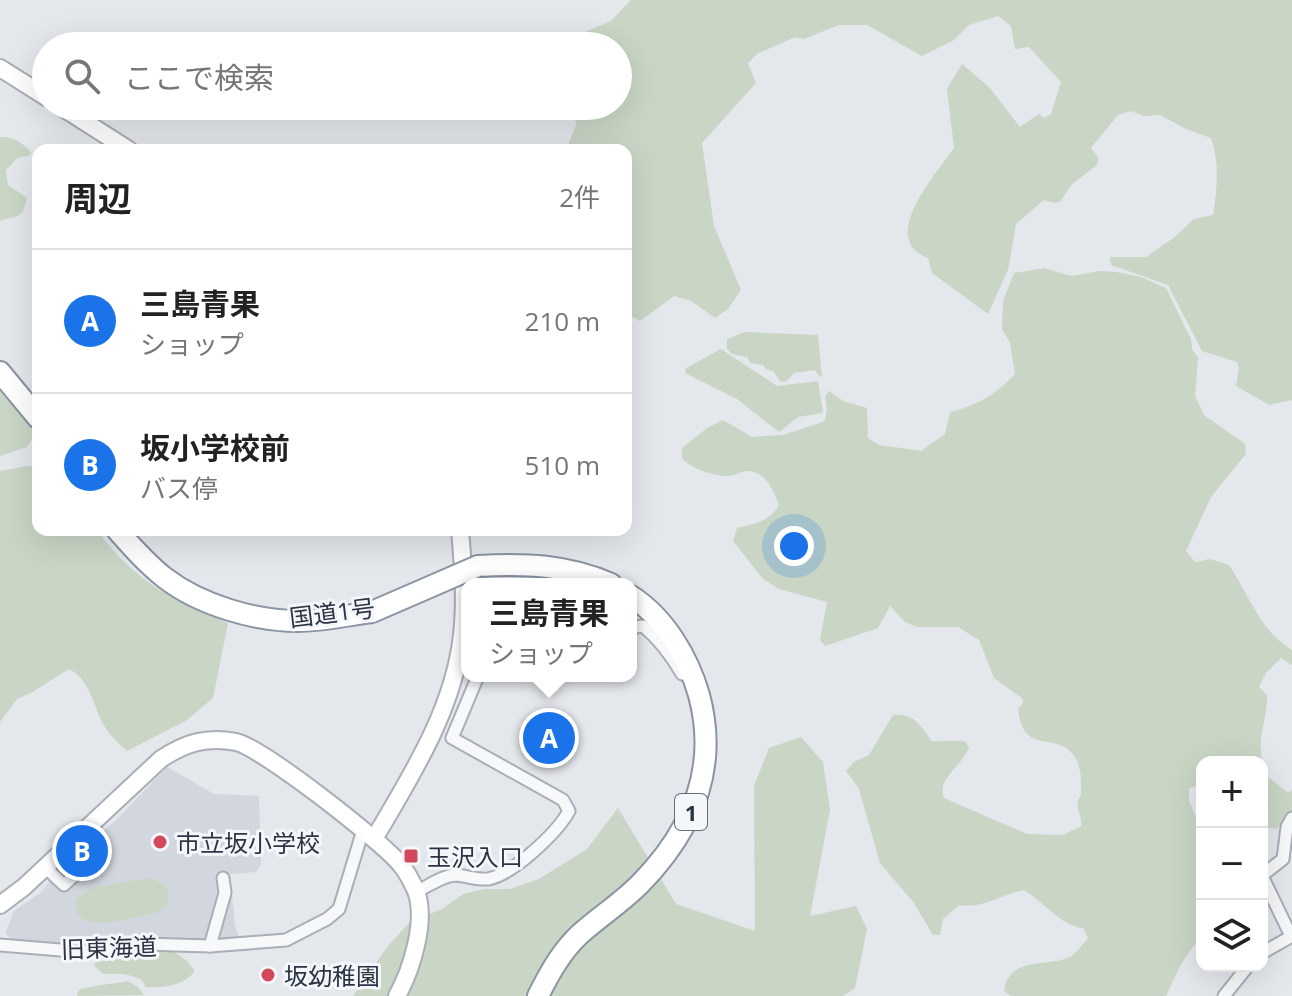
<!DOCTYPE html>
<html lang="ja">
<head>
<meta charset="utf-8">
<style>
	:root { --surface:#fff; --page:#f2f2f2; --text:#222; --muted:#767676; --line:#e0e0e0; --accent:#1a73e8 }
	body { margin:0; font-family:"Open Sans","Noto Sans JP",sans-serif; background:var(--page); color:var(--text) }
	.controls { position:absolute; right:24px; bottom:24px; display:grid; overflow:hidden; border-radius:16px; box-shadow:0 8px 32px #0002 }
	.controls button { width:72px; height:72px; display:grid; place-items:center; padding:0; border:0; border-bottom:2px solid var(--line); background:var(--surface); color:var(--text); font:40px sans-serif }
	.you { position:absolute; left:794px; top:546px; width:28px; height:28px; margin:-20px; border:6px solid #fff; border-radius:50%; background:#1a73e8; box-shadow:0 0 0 12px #1a73e833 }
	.badge { display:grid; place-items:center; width:52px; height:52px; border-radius:50%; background:var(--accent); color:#fff; font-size:26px; font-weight:700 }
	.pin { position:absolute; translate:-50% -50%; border:4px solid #fff; box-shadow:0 2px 8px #0006 }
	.popup { position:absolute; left:461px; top:578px; width:176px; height:104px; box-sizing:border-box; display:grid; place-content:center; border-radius:16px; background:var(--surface); filter:drop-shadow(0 2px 6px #0005); font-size:26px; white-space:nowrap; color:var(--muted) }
	.popup b { font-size:30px; color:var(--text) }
	.popup::after { content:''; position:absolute; left:50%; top:100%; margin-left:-16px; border:16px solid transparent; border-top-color:var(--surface) }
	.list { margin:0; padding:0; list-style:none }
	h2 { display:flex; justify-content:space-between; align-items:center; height:104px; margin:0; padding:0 32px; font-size:34px }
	h2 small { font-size:26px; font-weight:400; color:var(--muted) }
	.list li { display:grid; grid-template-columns:52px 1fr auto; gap:24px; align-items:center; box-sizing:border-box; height:144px; padding:0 32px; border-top:2px solid var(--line) }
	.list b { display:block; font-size:30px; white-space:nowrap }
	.list p { margin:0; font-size:26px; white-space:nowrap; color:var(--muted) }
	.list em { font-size:26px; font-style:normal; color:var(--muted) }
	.icon { flex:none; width:44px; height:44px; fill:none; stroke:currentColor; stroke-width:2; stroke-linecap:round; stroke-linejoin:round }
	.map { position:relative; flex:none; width:1292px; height:996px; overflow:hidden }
	.search { position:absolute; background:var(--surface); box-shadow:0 8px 32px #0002; left:32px; top:32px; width:600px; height:88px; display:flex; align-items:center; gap:20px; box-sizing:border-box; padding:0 28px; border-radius:44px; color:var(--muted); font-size:30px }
	.panel { position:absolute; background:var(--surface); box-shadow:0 8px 32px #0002; left:32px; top:144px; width:600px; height:392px; border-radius:16px }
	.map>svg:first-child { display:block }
</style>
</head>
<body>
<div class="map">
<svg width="1292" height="996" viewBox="0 0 1292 996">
	<rect width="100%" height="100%" fill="#e4e7ec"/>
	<!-- built -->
	<polygon fill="#d2d6de" points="167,767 214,794 259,796 261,865 256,872 230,874 235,925 240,941 96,950 19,944 5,934 14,911 40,893 65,864 115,821"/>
	<!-- green -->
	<g fill="#c9d6c5">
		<path d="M631,0H1292V400L1269,405L1236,386L1239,368L1237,362L1202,351L1168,285L1111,265L1110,257H1146L1176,236L1194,219L1213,215C1217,189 1220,163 1211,138L1186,129L1160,115L1144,116L1131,111L1118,115L1091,148L1098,157L1097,165L1072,184L1060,202L1054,203L1044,200L1016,224L1008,270L988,314L932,273L928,258C877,239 936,174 954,148L947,89L962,64L989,87L1020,127L1039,114L1044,118L1051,114L1061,82L1029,47L1015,49L1011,26L998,16L969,25L954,40L922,56L867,25H839L804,39L795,37L757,54L748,63L756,83L702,143L714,226L741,290L728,309L715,318L691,301L674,296L640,321L626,313V150H566L576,125L575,106H618V46H577L580,34L611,21Z"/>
		<path d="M0,137C13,136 23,143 32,153L28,156L17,158L6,170L8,185L27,198C22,221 18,214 0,221Z"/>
		<path d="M1044,268L1071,276L1100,271L1117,272L1141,277L1166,288L1191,339L1192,349L1198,358L1195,396L1204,415L1245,444L1246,454L1211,497L1186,551L1195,562L1210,559L1229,565C1250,596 1259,630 1292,650V665L1281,658L1266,673L1259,687L1267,695C1268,720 1257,733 1262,762H1202V785L1189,788V801L1202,831V934L1181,964L1166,996H1011L1004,991C1008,956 1049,967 1070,957C1076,954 1083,943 1088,938L1083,928C1061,926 1044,902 1024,890C1000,895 983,909 959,905L943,919L940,935H933L914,903L880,863L859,789L846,771L854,762L869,755L893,715C915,713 919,725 932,741C944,742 955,739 966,742L969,747C963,766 936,778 944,798L1027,834L1063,835L1081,826C1083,813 1072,808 1081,795C1081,783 1082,768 1075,757C1057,729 1023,758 1018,709L1023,703L1022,698L994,678L979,640L958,627H917L905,622L890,606L878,628L825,646L820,640L827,602L779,589L763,579L733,541L737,528C755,524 768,522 779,506C774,491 766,471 747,471C741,471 735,476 728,476C714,476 691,469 682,458V448L707,428L723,420L752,437L783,435L820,423L825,420L827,409L825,396L829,391L843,401L867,408L868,438L879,445L921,451L945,434L950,412C978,405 995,395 1015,374L1010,343L1002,329L1003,301L1014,273Z"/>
		<polygon points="745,332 818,335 822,376 820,377 815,370 794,373 786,382 780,381 773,371 766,369 763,365 750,363 747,357 732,354 727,349 727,339"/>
		<polygon points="721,349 777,386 818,381 823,413 798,417 779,432 737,399 685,373 686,368"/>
		<polygon points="0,390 36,432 27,447 0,456"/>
		<path d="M28,466H38V530H97C133,580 172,600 228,623L213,698L187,720L127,751C118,743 108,734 102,722C93,703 89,679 69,669L31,693L17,699L0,722V471Z"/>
		<polygon points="801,737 823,762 830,810 810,916 856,906 867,929 855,988 843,996 353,996 387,947 410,922 442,909 463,894 484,889 510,889 539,879 587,849 618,808 676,904 755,931 754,786 769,748"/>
		<polygon points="1262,763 1263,773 1288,793 1292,790 1292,812 1276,829 1262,826"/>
		<path d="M150,878L162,883L169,892L167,905L159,912C138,917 69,939 76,900L89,888Z"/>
		<path d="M169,948L187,961L195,971C183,986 164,988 146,987L141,979L125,974H103L94,965L96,962C125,957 142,961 169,948Z"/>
		<path d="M128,981L138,987L144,995L77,996L79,990C96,984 111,985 128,981Z"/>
	</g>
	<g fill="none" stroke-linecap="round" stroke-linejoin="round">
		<!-- street casing -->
		<g stroke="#a9aeb7" stroke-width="15">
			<g id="street">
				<path d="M631,631L635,627L643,626C660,640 671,655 682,674"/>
				<polyline points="45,867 64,885 103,849"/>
				<path d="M416,892C428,886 444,875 456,875C467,876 478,880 488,879C512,875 557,833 569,811L563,800L452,738L478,676"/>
				<polyline points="1291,936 1263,878 1264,874 1283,859 1287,827 1292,818"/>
				<polyline points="0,945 84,952 143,944 210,946 286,940 327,919 339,909 363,830"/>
				<polyline points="210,946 225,893 223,878"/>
				<polyline points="1262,953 1292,936"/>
				<polyline points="1224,996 1248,966"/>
			</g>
		</g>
		<!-- secondary casing -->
		<g stroke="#a9aeb7" stroke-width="20">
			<g id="secondary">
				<polyline points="0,68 46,97"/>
				<polyline points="60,106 129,150"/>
				<path d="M374,839C411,776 454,709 462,635C466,600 463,565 460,530"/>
				<path d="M0,905L24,887L161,759C185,743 207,736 236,742C261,747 383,842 401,865C407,872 412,882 416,891C427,920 412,969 397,996"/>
			</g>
		</g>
		<!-- highway casing -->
		<g stroke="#8b94a3" stroke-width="24">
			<g id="highway">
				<polyline points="0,372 38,418"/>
				<path d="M117,530C132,547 147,564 165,578C200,605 255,621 298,621C323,621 348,615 372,612"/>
				<path d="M478,566C525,563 568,565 611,584"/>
				<path d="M538,996C549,974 561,952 579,935C599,917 621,903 640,884C692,831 719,769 699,695C688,657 665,618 631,596"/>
			</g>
		</g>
		<!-- street -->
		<use href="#street" stroke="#f7f8fa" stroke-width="11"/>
		<!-- secondary -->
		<use href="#secondary" stroke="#fff" stroke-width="16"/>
		<!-- highway -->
		<use href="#highway" stroke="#fff" stroke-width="20"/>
		<!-- highway-bridge casing -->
		<g stroke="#8b94a3" stroke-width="24" stroke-linecap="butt">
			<polyline id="highway-bridge" points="372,612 478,566"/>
		</g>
		<!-- highway-bridge -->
		<use href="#highway-bridge" stroke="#fff" stroke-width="20"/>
	</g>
	<!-- markers -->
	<g fill="#d1495b" stroke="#f4f6f9" stroke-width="3">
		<circle cx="160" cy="842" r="8"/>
		<rect x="403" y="848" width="16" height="16" rx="4"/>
		<circle cx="268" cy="975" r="8"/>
	</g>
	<g text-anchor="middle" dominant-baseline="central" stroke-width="6" stroke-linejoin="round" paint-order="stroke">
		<!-- shield labels -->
		<rect fill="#f4f6f9" stroke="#676e7b" stroke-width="2" x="675" y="794" width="32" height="36" rx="6"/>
		<g font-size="22" font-weight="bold" fill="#2b3445">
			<text x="691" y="812">1</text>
		</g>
		<!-- street labels -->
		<g font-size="24" fill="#2b3445" stroke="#f4f6f9">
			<text transform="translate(332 612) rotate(-7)">国道1号</text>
			<text transform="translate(109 947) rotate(-2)">旧東海道</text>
		</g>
		<!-- poi labels -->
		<g font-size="24" fill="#2b3445" stroke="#f4f6f9" text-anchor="start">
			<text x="176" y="842">市立坂小学校</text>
			<text x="427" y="856">玉沢入口</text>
			<text x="284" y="975">坂幼稚園</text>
		</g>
	</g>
</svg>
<div class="controls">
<button>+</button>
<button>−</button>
<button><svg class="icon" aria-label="layers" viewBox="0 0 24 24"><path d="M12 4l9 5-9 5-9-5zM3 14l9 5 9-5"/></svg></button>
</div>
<div class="you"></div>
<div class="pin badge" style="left:549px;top:738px">A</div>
<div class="popup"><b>三島青果</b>ショップ</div>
<div class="pin badge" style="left:82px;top:851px">B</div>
<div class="search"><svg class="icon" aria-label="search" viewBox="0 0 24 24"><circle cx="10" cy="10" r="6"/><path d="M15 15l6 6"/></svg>ここで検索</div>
<section class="panel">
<h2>周辺<small>2件</small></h2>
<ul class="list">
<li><span class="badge">A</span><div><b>三島青果</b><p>ショップ</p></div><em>210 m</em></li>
<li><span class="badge">B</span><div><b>坂小学校前</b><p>バス停</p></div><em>510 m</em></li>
</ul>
</section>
</div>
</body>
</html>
